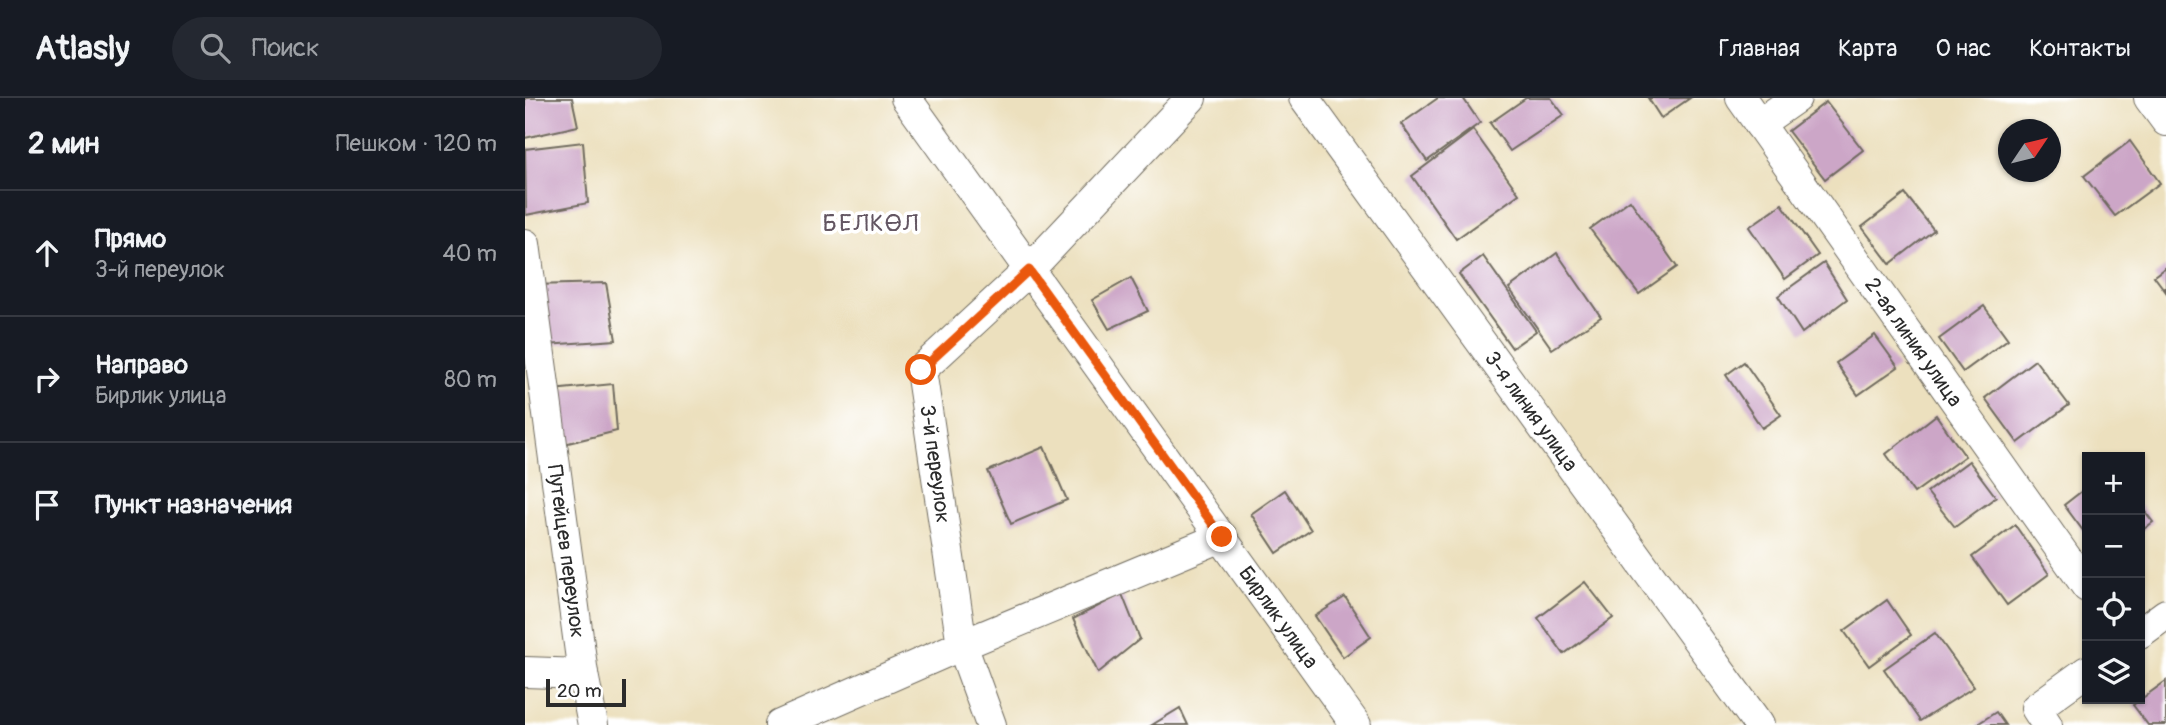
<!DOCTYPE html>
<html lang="ru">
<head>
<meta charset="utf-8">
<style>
	:root { --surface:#171b24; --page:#242831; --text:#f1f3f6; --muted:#9ea1a6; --line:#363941 }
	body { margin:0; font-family:Pangolin,sans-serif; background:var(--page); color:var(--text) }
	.controls { position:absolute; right:21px; bottom:21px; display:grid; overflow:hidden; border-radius:0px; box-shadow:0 2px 5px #0004 }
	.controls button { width:63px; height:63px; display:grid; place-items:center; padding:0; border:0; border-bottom:2px solid var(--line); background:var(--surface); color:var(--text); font:35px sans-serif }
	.compass { position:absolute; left:1473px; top:21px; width:63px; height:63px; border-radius:50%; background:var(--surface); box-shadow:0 2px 5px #0004; rotate:55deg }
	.scale { position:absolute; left:21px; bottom:18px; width:80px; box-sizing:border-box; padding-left:7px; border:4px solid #2b2b2b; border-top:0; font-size:19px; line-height:24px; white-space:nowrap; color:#2b2b2b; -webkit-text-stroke:5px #fff; paint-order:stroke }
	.stop { position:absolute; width:21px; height:21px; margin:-16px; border:5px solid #ea580c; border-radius:50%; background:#fff }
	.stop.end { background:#ea580c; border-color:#fff; box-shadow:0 2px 7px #0008 }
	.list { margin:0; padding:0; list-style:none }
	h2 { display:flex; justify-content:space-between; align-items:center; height:91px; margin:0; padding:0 28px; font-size:30px }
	h2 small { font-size:23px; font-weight:400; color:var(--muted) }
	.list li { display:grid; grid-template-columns:46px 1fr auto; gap:21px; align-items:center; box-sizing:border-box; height:126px; padding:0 28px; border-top:2px solid var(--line) }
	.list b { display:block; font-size:26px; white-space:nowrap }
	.list p { margin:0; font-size:23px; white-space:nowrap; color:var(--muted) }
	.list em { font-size:23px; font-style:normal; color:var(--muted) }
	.icon { flex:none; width:38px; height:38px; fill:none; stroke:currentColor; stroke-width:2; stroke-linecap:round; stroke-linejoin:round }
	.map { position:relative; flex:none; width:1641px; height:627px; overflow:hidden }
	header { display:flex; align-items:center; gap:42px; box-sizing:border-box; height:98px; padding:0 35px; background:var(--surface); border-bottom:2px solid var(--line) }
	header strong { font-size:33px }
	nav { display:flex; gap:38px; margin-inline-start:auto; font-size:24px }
	.search { width:490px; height:63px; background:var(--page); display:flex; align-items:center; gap:18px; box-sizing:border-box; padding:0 24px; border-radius:38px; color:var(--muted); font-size:26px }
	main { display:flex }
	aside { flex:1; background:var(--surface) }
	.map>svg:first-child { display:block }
</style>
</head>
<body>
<header>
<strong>Atlasly</strong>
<div class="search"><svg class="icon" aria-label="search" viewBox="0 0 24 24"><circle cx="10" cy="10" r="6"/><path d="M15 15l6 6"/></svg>Поиск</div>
<nav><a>Главная</a><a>Карта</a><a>О нас</a><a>Контакты</a></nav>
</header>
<main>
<aside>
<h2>2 мин<small>Пешком · 120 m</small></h2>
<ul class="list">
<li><svg class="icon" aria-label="ahead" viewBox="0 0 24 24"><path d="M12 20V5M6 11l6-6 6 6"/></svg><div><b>Прямо</b><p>3-й переулок</p></div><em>40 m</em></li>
<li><svg class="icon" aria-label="right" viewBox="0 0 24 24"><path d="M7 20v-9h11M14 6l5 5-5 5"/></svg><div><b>Направо</b><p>Бирлик улица</p></div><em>80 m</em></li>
<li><svg class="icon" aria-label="arrive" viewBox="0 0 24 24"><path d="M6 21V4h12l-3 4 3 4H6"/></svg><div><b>Пункт назначения</b></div></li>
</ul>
</aside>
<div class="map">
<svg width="1641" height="627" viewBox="0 0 1641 627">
	<rect width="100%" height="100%" fill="#fff"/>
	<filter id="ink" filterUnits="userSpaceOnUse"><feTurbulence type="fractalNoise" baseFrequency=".0143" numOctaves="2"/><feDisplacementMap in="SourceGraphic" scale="14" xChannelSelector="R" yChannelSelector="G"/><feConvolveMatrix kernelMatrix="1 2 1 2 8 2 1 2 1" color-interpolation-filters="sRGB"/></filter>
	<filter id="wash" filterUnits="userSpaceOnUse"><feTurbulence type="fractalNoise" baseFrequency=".00686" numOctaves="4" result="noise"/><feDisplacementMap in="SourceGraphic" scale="28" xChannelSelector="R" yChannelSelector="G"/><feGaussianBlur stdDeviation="1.57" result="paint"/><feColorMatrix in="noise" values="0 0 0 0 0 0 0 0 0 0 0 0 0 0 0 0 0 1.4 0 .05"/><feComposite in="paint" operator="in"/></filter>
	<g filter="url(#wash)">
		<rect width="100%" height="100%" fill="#ece0be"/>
		<g id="blocks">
			<!-- building -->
			<g fill="#cca6c7">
				<polygon points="0,0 47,0 53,28 0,40"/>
				<polygon points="913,0 938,0 955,25 902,63 876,26"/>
				<polygon points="1001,0 1026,0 1039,17 985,53 965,25"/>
				<polygon points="1123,0 1165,0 1136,20"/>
				<polygon points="1301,4 1338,52 1300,81 1263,33"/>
				<polygon points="948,32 994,96 931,141 887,78"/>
				<polygon points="1605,43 1635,85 1590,118 1559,78"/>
				<polygon points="58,44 63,105 1,117 0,51"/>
				<polygon points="1380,96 1409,132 1365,166 1337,129"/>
				<polygon points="1105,102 1152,169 1114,196 1065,131"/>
				<polygon points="1257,106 1293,157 1260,181 1224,129"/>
				<polygon points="1032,155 1076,219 1027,251 984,190"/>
				<polygon points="958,158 1011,233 987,250 934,176"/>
				<polygon points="1299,165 1322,201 1277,235 1253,198"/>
				<polygon points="1641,169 1641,194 1629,178"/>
				<polygon points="606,180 623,213 584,231 567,202"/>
				<polygon points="81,185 91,242 21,247 9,187"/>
				<polygon points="1459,208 1483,241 1438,274 1414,241"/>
				<polygon points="1350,237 1373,269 1333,297 1311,265"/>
				<polygon points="1510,262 1544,307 1493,345 1460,300"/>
				<polygon points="1219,264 1256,317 1237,330 1201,277"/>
				<polygon points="88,286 92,333 35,347 27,292"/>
				<polygon points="1411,317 1440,358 1389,395 1361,356"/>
				<polygon points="519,349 542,402 486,426 463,373"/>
				<polygon points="1444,363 1471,399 1430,429 1402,394"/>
				<polygon points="1562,389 1562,438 1539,407"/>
				<polygon points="760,392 786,432 752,455 726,416"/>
				<polygon points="1615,407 1628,424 1615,434"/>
				<polygon points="1490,427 1524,476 1482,507 1447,459"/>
				<polygon points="1060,484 1088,520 1039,556 1013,520"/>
				<polygon points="597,496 615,541 573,575 548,521"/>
				<polygon points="820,499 846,539 818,559 790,518"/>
				<polygon points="1362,502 1386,537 1344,568 1319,533"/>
				<polygon points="1410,535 1449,589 1395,623 1359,571"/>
				<polygon points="1641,583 1641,627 1623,627 1608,607"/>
				<polygon points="655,610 663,627 627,627"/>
				<polygon points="1471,614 1480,627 1451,627"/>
			</g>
		</g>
	</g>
	<g filter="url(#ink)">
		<use href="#blocks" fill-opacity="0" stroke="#6f6a5e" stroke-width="2"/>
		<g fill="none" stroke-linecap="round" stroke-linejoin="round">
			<!-- street casing -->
			<g stroke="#6f6a5e" stroke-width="32">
				<g id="street">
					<path id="s1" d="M381,0L831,627"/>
					<path id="s2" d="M779,0L1234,627"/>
					<path id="s3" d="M1216,0L1562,489"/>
					<polyline points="1624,0 1641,23"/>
					<polyline points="1234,26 1271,0"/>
					<path id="s4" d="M0,146L58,576L68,627"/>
					<polyline points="1615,535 1641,516"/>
					<polyline points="0,574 58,576"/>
					<polyline points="255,627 437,547 697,439"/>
					<polyline points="466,627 437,547 396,272 504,172 666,0"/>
					<polyline points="1522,627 1511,610 1562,573"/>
				</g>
			</g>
			<!-- street -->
			<use href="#street" stroke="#fff" stroke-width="30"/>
		</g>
	</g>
	<g fill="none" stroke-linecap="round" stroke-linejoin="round" filter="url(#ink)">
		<!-- route -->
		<polyline stroke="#ea580c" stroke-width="9" points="396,272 504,172 697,439"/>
	</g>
	<g text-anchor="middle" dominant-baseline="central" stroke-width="7" stroke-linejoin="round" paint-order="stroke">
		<!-- street labels -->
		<g font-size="21" fill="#2b2b2b" stroke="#fff">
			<text stroke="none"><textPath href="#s3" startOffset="299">2-ая линия улица</textPath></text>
			<text stroke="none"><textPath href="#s2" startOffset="387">3-я линия улица</textPath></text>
			<text transform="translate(410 366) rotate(82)">3-й переулок</text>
			<text stroke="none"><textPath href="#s4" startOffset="310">Путейцев переулок</textPath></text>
			<text stroke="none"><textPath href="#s1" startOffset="639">Бирлик улица</textPath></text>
		</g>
		<!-- quarter labels -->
		<g font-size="24" letter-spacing="2" fill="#635662" stroke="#fff">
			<text x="346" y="125">БЕЛКӨЛ</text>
		</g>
	</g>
</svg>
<div class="controls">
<button>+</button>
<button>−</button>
<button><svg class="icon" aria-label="locate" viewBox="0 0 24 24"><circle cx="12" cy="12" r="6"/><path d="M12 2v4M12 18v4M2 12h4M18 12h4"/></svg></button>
<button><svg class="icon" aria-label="layers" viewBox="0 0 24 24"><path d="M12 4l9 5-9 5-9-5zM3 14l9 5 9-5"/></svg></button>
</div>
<svg class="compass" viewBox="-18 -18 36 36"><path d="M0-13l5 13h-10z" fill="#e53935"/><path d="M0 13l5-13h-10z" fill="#9ea1a6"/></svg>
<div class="scale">20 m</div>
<div class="stop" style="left:396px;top:272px"></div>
<div class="stop end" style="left:697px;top:439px"></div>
</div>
</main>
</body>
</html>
